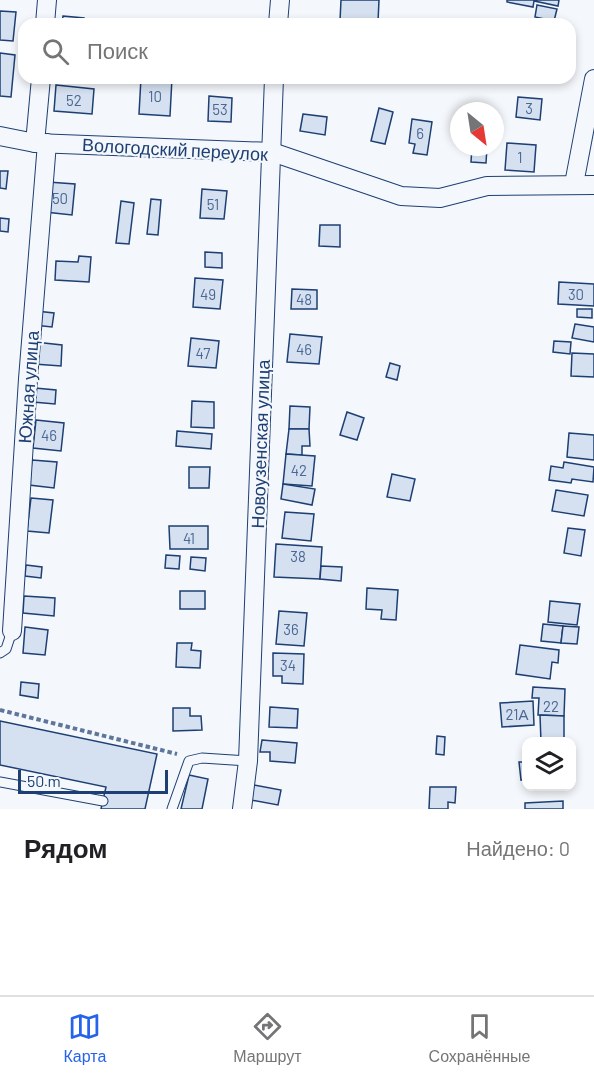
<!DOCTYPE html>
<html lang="ru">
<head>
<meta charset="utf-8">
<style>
	:root { --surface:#fff; --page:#f6f6f6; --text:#202124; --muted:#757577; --line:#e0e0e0; --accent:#2563eb }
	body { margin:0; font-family:Barlow,sans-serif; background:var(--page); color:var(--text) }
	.controls { position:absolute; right:18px; bottom:18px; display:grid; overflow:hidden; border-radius:12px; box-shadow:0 3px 9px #0003 }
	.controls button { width:54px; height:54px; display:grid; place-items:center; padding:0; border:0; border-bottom:2px solid var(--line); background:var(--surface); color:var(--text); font:30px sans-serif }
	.compass { position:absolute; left:450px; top:102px; width:54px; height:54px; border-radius:50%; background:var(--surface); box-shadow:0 3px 9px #0003; rotate:150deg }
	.scale { position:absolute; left:18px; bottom:15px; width:150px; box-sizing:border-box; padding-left:6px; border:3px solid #1d3f73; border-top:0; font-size:16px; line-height:21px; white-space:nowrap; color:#1d3f73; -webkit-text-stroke:4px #f4f7fb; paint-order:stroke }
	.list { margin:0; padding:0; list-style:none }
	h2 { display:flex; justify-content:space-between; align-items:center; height:78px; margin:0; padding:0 24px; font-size:26px }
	h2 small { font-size:20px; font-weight:400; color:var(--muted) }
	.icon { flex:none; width:33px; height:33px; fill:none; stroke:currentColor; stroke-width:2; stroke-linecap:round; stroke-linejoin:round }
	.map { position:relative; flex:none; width:594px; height:809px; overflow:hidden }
	.search { position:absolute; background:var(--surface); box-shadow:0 3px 9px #0003; left:18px; right:18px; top:18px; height:66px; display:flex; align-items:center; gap:15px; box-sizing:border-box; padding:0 21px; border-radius:18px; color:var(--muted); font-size:22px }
	.sheet { height:186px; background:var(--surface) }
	nav { display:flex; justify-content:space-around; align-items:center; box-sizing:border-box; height:84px; border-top:2px solid var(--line); background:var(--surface); font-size:16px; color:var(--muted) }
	nav a { display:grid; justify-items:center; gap:3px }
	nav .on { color:var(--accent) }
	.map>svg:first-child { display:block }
</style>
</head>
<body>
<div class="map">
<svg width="594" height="809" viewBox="0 0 594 809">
	<rect width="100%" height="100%" fill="#f4f7fb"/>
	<!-- building -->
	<g fill="#d5e0f0" stroke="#1d3f73" stroke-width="1.5">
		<polygon points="341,0 379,0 378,22 340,21"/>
		<polygon points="507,0 559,0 558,6 534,1 533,7 507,2"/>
		<polygon points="537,5 557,9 554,21 535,17"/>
		<polygon points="0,11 16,12 13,41 0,40"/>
		<polygon points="63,16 84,18 83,24 62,24"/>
		<polygon points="0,53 15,55 11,97 0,96"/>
		<polygon points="141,78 172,78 170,116 139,114"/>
		<polygon points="56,85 94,89 92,114 54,111"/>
		<polygon points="209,96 232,98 231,122 208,121"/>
		<polygon points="518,97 542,99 540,120 516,117"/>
		<polygon points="379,108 393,112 385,144 371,141"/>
		<polygon points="303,114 327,117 325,135 300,131"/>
		<polygon points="412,119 432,122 427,155 413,153 415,144 409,143"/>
		<polygon points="507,143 536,145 534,172 505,170"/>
		<polygon points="472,147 487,147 486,163 471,162"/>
		<polygon points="0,171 8,171 6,189 0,188"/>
		<polygon points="48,182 75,184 72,215 45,212"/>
		<polygon points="202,189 227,191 224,219 200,218"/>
		<polygon points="151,199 161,200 158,235 147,234"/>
		<polygon points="121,201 134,203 129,244 116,243"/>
		<polygon points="0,218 9,219 8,232 0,231"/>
		<polygon points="320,225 340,225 340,247 319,246"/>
		<polygon points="205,252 222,253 222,268 205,267"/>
		<polygon points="79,256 91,257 89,282 55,280 56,261 78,262"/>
		<polygon points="195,278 223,280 220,309 193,307"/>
		<polygon points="559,282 594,284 594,306 558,304"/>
		<polygon points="292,289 317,290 317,309 291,309"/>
		<polygon points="577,309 592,309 592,318 577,317"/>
		<polygon points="36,311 54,313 52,327 34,325"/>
		<polygon points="575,324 594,327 594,342 572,338"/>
		<polygon points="290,334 322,337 319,364 287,362"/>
		<polygon points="191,338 219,341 216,368 188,366"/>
		<polygon points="554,341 571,342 570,354 553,352"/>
		<polygon points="35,342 62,345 61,366 34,364"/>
		<polygon points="572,353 594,354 594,377 571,376"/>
		<polygon points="390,363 400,366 397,380 386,377"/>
		<polygon points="35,388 56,390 55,404 33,402"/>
		<polygon points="192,401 214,402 214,428 191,427"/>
		<polygon points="290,406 310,407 309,429 289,429"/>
		<polygon points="347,412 364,418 357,440 340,435"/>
		<polygon points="36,420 64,423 61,451 33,448"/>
		<polygon points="289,429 309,429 310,446 302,446 302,455 286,454"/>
		<polygon points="177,431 212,434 211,449 176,446"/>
		<polygon points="569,433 594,435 594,460 567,457"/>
		<polygon points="286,454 315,456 312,486 283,484"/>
		<polygon points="32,460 57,462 54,488 29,485"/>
		<polygon points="564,462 594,467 593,482 572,479 571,483 549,480 551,466 563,468"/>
		<polygon points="189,467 210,467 209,488 189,488"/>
		<polygon points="392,474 415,479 410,501 387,497"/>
		<polygon points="283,484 315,489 312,505 281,499"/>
		<polygon points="556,490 588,495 584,516 552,511"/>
		<polygon points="31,498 53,500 49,533 27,531"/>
		<polygon points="285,512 314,514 311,541 282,538"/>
		<polygon points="169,526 208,526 208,549 170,549"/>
		<polygon points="568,528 585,530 581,556 564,553"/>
		<polygon points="276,544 322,547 320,579 274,577"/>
		<polygon points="166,555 180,556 179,569 165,568"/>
		<polygon points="191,557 206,558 205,571 190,569"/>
		<polygon points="26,565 42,567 41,578 25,576"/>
		<polygon points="321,566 342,567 341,581 320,579"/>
		<polygon points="367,588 398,590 396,620 381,619 382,610 366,609"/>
		<rect x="180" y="591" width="25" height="18"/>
		<polygon points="24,596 55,598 54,616 23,613"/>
		<polygon points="550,601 580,604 577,625 548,622"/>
		<polygon points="279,611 307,613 304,646 276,644"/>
		<polygon points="543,624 563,626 561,643 541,641"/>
		<polygon points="563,626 579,627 577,644 561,643"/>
		<polygon points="25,627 48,630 45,655 23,653"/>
		<polygon points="177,643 192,643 191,650 201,651 200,668 176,667"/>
		<polygon points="520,645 559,650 558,663 552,662 550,679 516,674"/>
		<polygon points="273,653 304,654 303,684 282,683 282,676 273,676"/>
		<polygon points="21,682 39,684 38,698 20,695"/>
		<polygon points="533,687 565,689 564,716 538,715 539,698 532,698"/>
		<polygon points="533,701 534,725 502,727 500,703"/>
		<polygon points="270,707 298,709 297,728 269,727"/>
		<polygon points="173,708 190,708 190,716 201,716 202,730 173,731"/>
		<polygon points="540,715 564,716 564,742 541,742"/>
		<polygon points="0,721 157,754 145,809 101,809 106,787 0,765"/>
		<polygon points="437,736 445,737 444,755 436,754"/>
		<polygon points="262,740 297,743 295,763 270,761 270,752 260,752"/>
		<polygon points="519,762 526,762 526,779 521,780"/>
		<polygon points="189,775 208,779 202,809 181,809"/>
		<polygon points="254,785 281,790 278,805 251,800"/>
		<polygon points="430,787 456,787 455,803 448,802 448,809 429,809"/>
		<polygon points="563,801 563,809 525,809 525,803"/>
	</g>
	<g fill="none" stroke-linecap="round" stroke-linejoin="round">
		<!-- lane casing -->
		<g stroke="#1d3f73" stroke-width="11">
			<g id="lane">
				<polyline points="0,653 6,649 12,631"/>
				<polyline points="0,782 103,801"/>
				<polyline points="172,809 189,761 202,758 248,761"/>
			</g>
		</g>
		<!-- street casing -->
		<g stroke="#1d3f73" stroke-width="20">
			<g id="street">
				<polyline points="45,24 47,0"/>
				<polyline points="278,24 280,0"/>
				<polyline points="0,136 35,143 272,152 401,196 440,198 487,186 594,185"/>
				<polyline points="35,143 41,78"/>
				<polyline points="574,184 594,79"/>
				<polyline points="12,631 28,379 47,143"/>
				<polyline points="242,809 248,761 274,78"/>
			</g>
		</g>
		<!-- path -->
		<polyline stroke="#5e769c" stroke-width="4" stroke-dasharray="4.5 3" stroke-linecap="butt" points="0,710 177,754"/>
		<!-- lane -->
		<use href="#lane" stroke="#f4f7fb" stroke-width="9"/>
		<!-- street -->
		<use href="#street" stroke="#f4f7fb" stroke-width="18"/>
	</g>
	<g text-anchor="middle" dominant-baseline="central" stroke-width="4.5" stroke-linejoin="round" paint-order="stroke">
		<!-- number labels -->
		<g font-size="15" fill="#4b6792">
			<text x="155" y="96">10</text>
			<text x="74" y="100">52</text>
			<text x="529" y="108">3</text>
			<text x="220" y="109">53</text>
			<text x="420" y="133">6</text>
			<text x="520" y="157">1</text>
			<text x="60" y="198">50</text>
			<text x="213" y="204">51</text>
			<text x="208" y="294">49</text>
			<text x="576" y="294">30</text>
			<text x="304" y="299">48</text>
			<text x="304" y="349">46</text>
			<text x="203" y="353">47</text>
			<text x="49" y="435">46</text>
			<text x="299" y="470">42</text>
			<text x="189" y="538">41</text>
			<text x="298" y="556">38</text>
			<text x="291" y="629">36</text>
			<text x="288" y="665">34</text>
			<text x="551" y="706">22</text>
			<text x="517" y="714">21А</text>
		</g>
		<!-- street labels -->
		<g font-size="18" fill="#1d3f73" stroke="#f4f7fb">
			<text transform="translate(175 149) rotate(3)">Вологодский переулок</text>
			<text transform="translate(28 387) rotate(-86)">Южная улица</text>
			<text transform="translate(260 444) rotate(-88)">Новоузенская улица</text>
		</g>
	</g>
</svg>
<div class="controls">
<button><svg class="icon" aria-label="layers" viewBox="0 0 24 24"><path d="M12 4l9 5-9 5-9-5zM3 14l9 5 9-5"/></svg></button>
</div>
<svg class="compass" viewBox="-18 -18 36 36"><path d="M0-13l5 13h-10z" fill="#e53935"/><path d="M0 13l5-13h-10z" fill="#757577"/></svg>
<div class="scale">50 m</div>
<div class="search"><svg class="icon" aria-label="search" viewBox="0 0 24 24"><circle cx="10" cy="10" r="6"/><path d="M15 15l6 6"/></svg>Поиск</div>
</div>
<section class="sheet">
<h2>Рядом<small>Найдено: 0</small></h2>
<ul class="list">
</ul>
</section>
<nav>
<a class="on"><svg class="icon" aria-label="map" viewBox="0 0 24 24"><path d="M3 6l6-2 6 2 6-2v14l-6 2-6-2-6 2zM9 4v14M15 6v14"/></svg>Карта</a>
<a><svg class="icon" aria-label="directions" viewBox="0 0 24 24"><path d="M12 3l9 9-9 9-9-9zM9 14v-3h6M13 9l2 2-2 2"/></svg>Маршрут</a>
<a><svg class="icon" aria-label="saved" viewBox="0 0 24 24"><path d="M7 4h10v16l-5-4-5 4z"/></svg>Сохранённые</a>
</nav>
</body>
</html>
